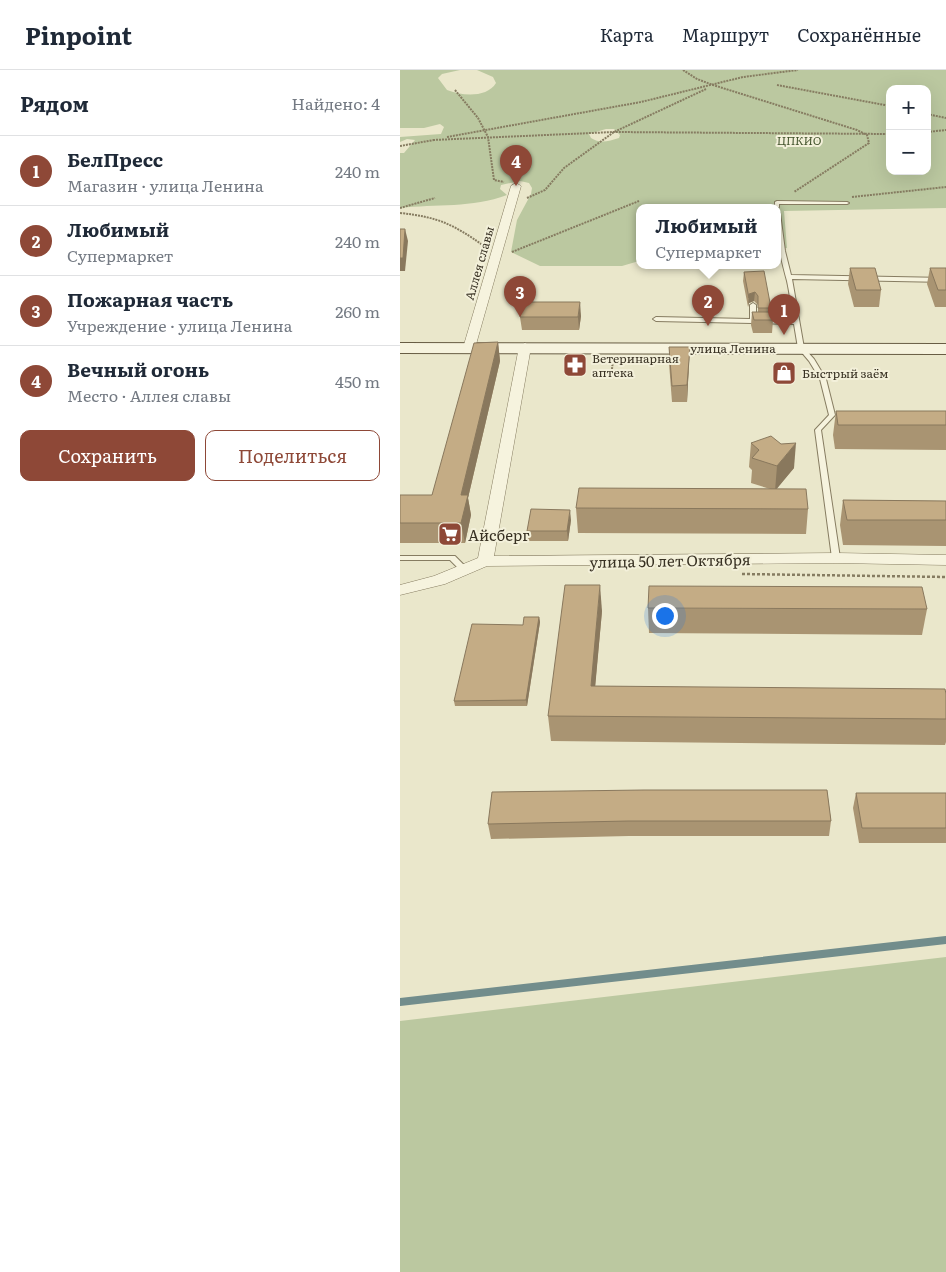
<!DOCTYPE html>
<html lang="ru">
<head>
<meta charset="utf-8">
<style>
	:root { --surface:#fff; --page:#f6f6f7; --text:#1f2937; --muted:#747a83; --line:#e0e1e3; --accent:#8e4837 }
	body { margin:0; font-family:Literata,serif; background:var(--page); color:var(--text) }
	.controls { position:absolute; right:15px; top:15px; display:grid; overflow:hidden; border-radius:10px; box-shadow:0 5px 20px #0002 }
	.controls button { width:45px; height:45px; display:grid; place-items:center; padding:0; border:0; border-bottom:1px solid var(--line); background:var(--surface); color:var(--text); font:25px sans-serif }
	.you { position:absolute; left:264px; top:545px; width:18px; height:18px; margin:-12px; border:4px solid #fff; border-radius:50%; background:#1a73e8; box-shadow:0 0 0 8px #1a73e833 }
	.badge { display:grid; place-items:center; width:32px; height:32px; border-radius:50%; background:var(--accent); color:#fff; font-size:16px; font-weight:700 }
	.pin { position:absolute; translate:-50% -41px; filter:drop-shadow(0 1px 2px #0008) }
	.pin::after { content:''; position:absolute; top:26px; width:18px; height:15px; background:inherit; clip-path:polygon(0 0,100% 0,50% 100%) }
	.popup { position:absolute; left:236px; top:134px; width:145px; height:65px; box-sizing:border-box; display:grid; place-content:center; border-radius:10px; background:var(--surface); filter:drop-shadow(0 1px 4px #0005); font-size:16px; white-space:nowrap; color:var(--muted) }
	.popup b { font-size:19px; color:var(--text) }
	.popup::after { content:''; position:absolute; left:50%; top:100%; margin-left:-10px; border:10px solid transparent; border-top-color:var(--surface) }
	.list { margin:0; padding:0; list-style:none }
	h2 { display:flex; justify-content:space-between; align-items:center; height:65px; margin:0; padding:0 20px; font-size:21px }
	h2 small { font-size:16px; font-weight:400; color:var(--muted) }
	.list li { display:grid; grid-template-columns:32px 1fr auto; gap:15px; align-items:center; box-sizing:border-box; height:70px; padding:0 20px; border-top:1px solid var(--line) }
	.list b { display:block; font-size:19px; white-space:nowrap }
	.list p { margin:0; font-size:16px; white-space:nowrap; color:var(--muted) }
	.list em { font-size:16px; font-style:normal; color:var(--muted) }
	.actions { display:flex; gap:10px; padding:15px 20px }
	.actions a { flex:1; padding:11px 0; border:1px solid var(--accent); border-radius:10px; text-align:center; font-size:18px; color:var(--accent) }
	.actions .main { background:var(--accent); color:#fff }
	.map { position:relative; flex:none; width:546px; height:1202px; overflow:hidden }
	header { display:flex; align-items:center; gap:30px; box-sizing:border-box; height:70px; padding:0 25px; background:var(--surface); border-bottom:1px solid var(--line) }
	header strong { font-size:24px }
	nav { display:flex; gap:28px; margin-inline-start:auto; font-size:18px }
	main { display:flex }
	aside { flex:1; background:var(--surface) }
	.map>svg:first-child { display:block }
</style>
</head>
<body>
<header>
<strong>Pinpoint</strong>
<nav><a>Карта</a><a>Маршрут</a><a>Сохранённые</a></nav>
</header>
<main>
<aside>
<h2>Рядом<small>Найдено: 4</small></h2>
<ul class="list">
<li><span class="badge">1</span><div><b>БелПресс</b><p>Магазин · улица Ленина</p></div><em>240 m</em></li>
<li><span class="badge">2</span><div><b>Любимый</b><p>Супермаркет</p></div><em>240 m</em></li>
<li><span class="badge">3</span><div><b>Пожарная часть</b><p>Учреждение · улица Ленина</p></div><em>260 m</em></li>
<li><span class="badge">4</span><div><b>Вечный огонь</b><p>Место · Аллея славы</p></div><em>450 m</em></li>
</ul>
<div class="actions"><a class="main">Сохранить</a><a>Поделиться</a></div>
</aside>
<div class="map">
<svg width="546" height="1202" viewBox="0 0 546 1202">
	<rect width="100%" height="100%" fill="#eae7cb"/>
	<!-- green -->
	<g fill="#bbc8a0" fill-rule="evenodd">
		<path d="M0,0H60L42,4L38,8L47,20C62,26 87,28 96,13L93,7L77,0H546V138L384,141L387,178L377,179V137H239V191L222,196H140L111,182L117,150L131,124L132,118L129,113L120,111L101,115L100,119L107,125C72,138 36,134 0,138V83H4L15,70L7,69L0,72V67L41,64L44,57L40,54L24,58H0ZM490,19H527V101H490ZM206,59H214L220,65L219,68C209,71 200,74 191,68L189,64Z"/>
		<polygon points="546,887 546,1202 0,1202 0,951"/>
	</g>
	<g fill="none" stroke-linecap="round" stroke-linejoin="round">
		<!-- stream -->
		<polyline stroke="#728d8c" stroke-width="8" points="0,932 546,870"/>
		<!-- lane casing -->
		<g stroke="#867c61" stroke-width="2">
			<g id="lane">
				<polygon points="377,131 447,132 449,133 447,134 379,134 379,137 377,138 375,137 375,132"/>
				<path d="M377,141L380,143L385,181L391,205L546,208V212L392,209L404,278L414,289L426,309L435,345L421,360L440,488L436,490L432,488L415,360L429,345L420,309L409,291L398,278L394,254L256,251L253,249L256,247L350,249V235L353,233L356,235V249L393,250C391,237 390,224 387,211C381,189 375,165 377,141Z"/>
				<polygon points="0,486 55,486 69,500 68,502 62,502 50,490 0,490"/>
			</g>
		</g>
		<!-- street casing -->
		<g stroke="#867c61" stroke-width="1">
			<g id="street">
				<polygon points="116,113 121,116 75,278 73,281 65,281 63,278 111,116"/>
				<polygon points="125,273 131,277 94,486 436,483 546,485 546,495 436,493 87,496 45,514 0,525 0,515 34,506 78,488 119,277"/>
			</g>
		</g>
		<!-- secondary casing -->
		<g stroke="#685d44" stroke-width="2">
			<polygon id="secondary" points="0,273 546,274 546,284 0,283"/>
		</g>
		<!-- path-far1 -->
		<g stroke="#867c61" stroke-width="2" stroke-dasharray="2 1" stroke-linecap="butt">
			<polyline points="283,0 297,9 313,15 457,60 467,65 469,73 394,122"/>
			<polyline points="377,15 490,36"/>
			<polyline points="55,20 78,48 88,67 94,110 104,112"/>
			<polyline points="527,44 546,48"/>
			<polyline points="527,62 546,60"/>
			<polyline points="47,67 241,32 343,7 398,0"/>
			<polyline points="33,70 214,62 490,64"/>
			<polyline points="0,76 34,70"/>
			<polyline points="452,127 546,117"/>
			<polyline points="127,128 145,120 164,98 214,62 306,19"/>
			<polyline points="0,138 35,128"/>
			<path d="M0,143C38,147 53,154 84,176"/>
			<polyline points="112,182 239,131"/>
			<polyline points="211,308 213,290"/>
		</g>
		<!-- path -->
		<polyline stroke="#867c61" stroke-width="2.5" stroke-dasharray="3 2" stroke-linecap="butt" points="342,504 546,507"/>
		<!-- lane -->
		<use href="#lane" fill="#f6f3de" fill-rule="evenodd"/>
		<!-- street -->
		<use href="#street" fill="#f6f3de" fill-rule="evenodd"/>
		<!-- secondary -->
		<use href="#secondary" fill="#f6f3de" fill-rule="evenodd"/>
	</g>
	<!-- wall -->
	<g fill="#a99472">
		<polygon points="450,198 481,220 479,237 454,237 448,214"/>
		<polygon points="530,198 546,198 546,237 535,237 527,214"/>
		<polygon points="344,202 371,238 371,242 373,250 372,263 353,263 351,255 352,242 358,242 358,235 354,231 349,233 348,237 343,211"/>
		<polygon points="181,246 179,260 122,260 120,247"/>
		<polygon points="98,272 100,291 68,428 71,445 65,473 0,473 0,425 32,425"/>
		<polygon points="269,277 289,293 287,332 272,332 269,293"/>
		<polygon points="436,341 546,341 546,380 435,379 433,365"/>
		<polygon points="351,373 394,398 376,419 408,439 406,464 178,463 176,438 370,419 351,413 352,400 349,397"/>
		<polygon points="443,430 546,431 546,476 443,475 440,455"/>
		<polygon points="171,450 168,471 128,471 127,461"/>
		<polygon points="248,538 527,539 522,565 249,563"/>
		<polygon points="202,541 195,616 546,624 546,672 545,675 151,671 148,646"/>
		<polygon points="139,547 140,552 127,636 55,636 54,631 123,555"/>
		<polygon points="427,720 431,751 429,766 229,766 91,769 88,754"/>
		<polygon points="456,723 546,723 546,773 459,773 453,738"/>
	</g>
	<!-- shaded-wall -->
	<g fill="#89785d">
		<polygon points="5,159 8,171 5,201 0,201 0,188"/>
		<polygon points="355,222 354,231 349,233 348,237 349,224"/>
		<polygon points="180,232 181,246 179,260 178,247"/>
		<polygon points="98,272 100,291 68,428 71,445 65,473 61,453 61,425"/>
		<polygon points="290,277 289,293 287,332 287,315"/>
		<polygon points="396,373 394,398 375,421 377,396"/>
		<polygon points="170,440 171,450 168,471 167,461"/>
		<polygon points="200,515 202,541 193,641 191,616"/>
		<polygon points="139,547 140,552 127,636 126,630"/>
	</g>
	<!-- building -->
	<g fill="#c4ac85" stroke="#89785d">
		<polygon points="0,159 5,159 3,188 0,188"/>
		<polygon points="450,198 475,198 481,220 456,220"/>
		<polygon points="530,198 546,198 546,220 538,220"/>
		<polygon points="364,201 371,238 358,238 358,226 355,222 349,224 349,228 344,202"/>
		<polygon points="123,232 180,232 178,247 120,247"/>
		<polygon points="352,242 372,242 373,250 354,250"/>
		<polygon points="98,272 61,425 68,425 61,453 0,453 0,425 32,425 74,273"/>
		<polygon points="269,277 290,277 287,315 272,316"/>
		<polygon points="436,341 546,341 546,355 438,355"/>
		<polygon points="371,366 381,374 396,373 377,396 352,388 359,380 351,373"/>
		<polygon points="179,418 406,419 408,439 176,438"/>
		<polygon points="443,430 546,431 546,450 447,450"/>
		<polygon points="131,439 170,440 167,461 127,461"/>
		<polygon points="165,515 200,515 191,616 545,619 546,624 546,649 148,646"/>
		<polygon points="249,516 522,517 527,539 248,538"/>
		<polygon points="124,547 139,547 126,630 54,631 72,554 123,555"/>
		<polygon points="244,720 427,720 431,751 228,751 88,754 92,722"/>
		<polygon points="456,723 546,723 546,758 462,758"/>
	</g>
	<!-- icons -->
	<defs>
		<g id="pharmacy-square" transform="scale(1.25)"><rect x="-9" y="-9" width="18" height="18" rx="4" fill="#8e4837" stroke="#f3f0da"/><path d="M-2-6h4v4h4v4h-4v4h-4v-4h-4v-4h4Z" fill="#fff"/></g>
		<g id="shop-square" transform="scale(1.25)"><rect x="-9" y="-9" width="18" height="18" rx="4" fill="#8e4837" stroke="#f3f0da"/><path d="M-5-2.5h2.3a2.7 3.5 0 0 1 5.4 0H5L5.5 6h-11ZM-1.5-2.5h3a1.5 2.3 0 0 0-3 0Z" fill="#fff"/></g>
		<g id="supermarket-square" transform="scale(1.25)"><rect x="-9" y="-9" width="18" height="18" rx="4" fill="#8e4837" stroke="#f3f0da"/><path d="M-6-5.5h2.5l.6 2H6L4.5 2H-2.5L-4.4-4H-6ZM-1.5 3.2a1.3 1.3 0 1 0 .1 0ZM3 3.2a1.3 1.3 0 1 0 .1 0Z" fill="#fff"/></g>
	</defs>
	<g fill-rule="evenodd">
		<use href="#pharmacy-square" x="175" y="295"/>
		<use href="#shop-square" x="384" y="303"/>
		<use href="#supermarket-square" x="50" y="464"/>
	</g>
	<g text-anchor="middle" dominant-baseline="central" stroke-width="4" stroke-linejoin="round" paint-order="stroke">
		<!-- far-park labels -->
		<g font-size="12" font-style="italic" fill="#41522b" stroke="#f3f0da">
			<text x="399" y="70">ЦПКИО</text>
		</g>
		<!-- far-street labels -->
		<g font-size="12" fill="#383123" stroke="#f3f0da">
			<text transform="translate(79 193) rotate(-74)">Аллея славы</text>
			<text x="333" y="278">улица Ленина</text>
		</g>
		<!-- far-poi labels -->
		<g font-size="12" fill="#383123" stroke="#f3f0da" text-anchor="start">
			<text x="192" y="288">Ветеринарная<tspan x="192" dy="14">аптека</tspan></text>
			<text x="402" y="303">Быстрый заём</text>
		</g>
		<!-- poi labels -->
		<g font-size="15" fill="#383123" stroke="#f3f0da" text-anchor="start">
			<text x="68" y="464">Айсберг</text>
		</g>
		<!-- street labels -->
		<g font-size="15" fill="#383123" stroke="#f3f0da">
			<text transform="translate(270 490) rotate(-1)">улица 50 лет Октября</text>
		</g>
	</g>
</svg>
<div class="controls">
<button>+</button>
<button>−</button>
</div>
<div class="you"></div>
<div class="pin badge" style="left:384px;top:265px">1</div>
<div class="pin badge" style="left:308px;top:256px">2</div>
<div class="popup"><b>Любимый</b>Супермаркет</div>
<div class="pin badge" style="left:120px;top:247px">3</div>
<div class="pin badge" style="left:116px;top:116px">4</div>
</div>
</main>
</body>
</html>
